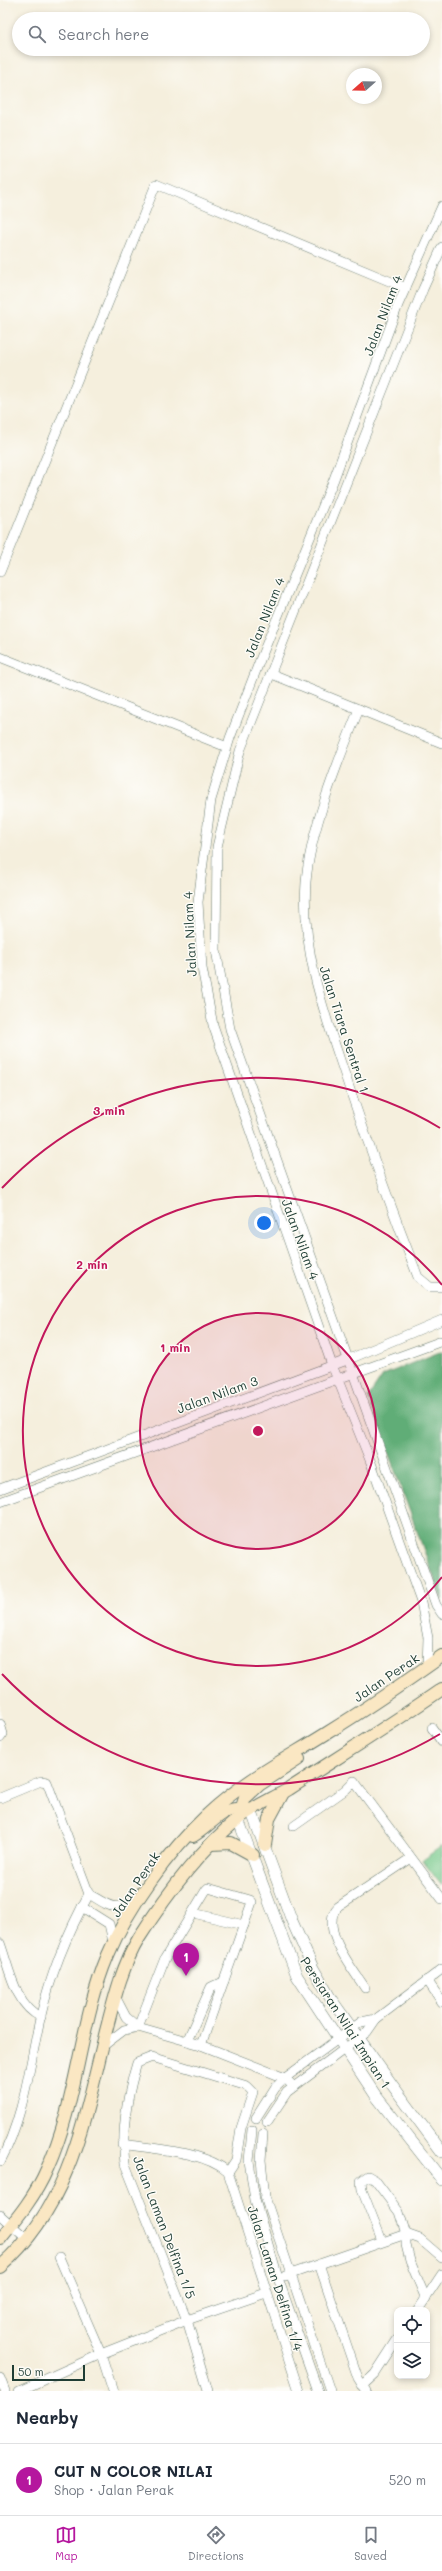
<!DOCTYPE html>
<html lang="en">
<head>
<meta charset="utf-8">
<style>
	:root { --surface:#fff; --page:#f2f2f3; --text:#1f2937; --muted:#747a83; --line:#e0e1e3; --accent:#b5179e }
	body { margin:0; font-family:Mali,sans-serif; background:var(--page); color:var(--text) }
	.controls { position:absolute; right:12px; bottom:12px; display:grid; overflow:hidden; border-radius:8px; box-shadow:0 2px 6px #0003 }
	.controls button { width:36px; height:36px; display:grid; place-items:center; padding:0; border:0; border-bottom:1px solid var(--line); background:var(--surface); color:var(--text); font:20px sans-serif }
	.compass { position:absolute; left:346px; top:68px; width:36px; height:36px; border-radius:50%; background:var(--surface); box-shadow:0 2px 6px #0003; rotate:250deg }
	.scale { position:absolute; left:12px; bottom:10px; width:73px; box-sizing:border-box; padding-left:4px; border:2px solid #1f3d34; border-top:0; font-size:11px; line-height:14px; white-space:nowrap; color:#1f3d34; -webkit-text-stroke:3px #fdfcf7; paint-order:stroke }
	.you { position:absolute; left:264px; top:1223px; width:14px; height:14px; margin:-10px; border:3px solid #fff; border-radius:50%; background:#1a73e8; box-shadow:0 0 0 6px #1a73e833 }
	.badge { display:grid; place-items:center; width:26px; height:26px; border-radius:50%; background:var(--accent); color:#fff; font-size:13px; font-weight:700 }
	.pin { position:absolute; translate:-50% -33px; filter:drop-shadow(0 1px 2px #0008) }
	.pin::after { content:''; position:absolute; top:21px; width:14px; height:12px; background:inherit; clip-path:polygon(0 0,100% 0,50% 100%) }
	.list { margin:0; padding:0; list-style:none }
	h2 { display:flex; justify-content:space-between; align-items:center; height:52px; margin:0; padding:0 16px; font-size:17px }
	h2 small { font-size:13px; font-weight:400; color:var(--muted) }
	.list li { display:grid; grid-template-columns:26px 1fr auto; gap:12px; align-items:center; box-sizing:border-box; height:72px; padding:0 16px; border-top:1px solid var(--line) }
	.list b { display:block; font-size:15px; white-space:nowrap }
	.list p { margin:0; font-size:13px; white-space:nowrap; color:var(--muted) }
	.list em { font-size:13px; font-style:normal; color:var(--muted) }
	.icon { flex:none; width:22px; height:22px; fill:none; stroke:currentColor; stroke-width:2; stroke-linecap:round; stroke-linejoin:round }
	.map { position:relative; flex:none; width:442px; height:2391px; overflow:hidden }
	.search { position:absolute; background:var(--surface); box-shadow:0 2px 6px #0003; left:12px; right:12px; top:12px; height:44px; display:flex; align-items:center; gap:10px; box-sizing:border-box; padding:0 14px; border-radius:22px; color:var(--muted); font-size:15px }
	.sheet { height:124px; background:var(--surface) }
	nav { display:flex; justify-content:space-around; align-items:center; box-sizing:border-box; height:56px; border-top:1px solid var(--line); background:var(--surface); font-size:11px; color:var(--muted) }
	nav a { display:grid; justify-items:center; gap:2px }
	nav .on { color:var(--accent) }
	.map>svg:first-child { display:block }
</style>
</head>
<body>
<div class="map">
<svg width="442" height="2391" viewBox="0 0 442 2391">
	<rect width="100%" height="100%" fill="#fdfcf7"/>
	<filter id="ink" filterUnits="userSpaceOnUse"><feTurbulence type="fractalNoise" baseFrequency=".025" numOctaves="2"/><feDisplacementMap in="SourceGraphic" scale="8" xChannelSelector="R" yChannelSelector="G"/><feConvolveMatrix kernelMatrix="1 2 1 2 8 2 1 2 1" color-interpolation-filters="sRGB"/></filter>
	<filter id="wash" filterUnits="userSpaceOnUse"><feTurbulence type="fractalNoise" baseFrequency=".012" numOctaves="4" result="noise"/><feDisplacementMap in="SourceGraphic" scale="16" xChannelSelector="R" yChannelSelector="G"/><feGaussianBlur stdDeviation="0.9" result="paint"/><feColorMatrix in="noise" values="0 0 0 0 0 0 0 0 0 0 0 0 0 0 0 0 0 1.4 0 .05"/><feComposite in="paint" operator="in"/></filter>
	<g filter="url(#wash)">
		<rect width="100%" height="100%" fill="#f5efdd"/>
		<!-- green -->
		<polygon fill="#77c98b" stroke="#4b8360" points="442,1846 442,1886 422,1860"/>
		<!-- forest -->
		<polygon fill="#61ad77" stroke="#407556" points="442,1351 442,1600 368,1397 383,1375"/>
	</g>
	<g filter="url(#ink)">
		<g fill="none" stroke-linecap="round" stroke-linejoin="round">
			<!-- minor casing -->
			<g stroke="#6a7b6f" stroke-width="10">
				<g id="minor">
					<polyline points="442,247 423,289 240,751 217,847 216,950 230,1029 436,1605 442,1614"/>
					<polyline points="0,572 156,184 406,288"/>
					<polyline points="0,657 227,747"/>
					<polyline points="272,674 442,743"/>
					<path d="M359,709C339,759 310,830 306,882C301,954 326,1017 348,1084C370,1149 393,1213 418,1277L430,1287H442"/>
					<polyline points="0,1489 347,1360 442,1320"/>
					<polyline points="0,1502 442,1341"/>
					<polyline points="427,1667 428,1638 421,1602 370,1460 332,1365 213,1025 202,968 198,902 211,800 230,738 260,660 334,479 398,305 442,206"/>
					<polyline points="0,1724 3,1734 0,1738"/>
					<polyline points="432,1728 442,1742"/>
					<path d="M0,1798L41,1781L47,1782L89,1894C68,1932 50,1976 40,2019C29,2068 24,2117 0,2162"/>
					<polyline points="294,1826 345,1790 354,1781 442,1899"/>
					<path d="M89,1894C111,1907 114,1912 137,1899"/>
					<polyline points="82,1907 109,1924 113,1942"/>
					<polyline points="193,1913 244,1925"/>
					<path d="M0,1943C9,1967 15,2006 41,2017"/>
					<polyline points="427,1980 442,2002"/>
					<path d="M365,1988C353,1969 318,1927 338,1907L411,1858"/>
					<polyline points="115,1996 126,2017 138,2027 201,2045 285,2078 293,2086"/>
					<polyline points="138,2027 165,1958 206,1890 208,1888 250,1900 252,1902 201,2045"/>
					<polyline points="187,2041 211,1987 224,1981"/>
					<polyline points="103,2046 124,2030 138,2027"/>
					<polyline points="256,2118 275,2088 285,2078 361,2022 376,2019"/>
					<polyline points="267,2122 287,2092 367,2032 376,2019 442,1969"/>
					<polyline points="252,2130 249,2161 255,2200 278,2278 318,2391"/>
					<polyline points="263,2134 261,2160 265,2197 330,2391"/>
					<path d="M122,2144C154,2149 204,2151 228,2172L236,2160L241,2128L253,2092L247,2086L152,2057L137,2063C127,2096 121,2129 125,2164L187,2320L208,2391"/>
					<polyline points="228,2172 299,2391"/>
					<polyline points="0,2215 27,2239"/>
					<polyline points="382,2241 362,2190 361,2181 368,2176 375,2180 399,2212 406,2234 406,2245 410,2261 426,2299"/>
					<polyline points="59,2257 101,2354 113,2391"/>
					<polyline points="319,2264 358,2378 366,2391"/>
					<polyline points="285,2276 406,2234 420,2239 442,2258"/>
					<polyline points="418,2310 442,2274"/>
					<polyline points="0,2378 5,2391"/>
					<polyline points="362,2386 375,2374 397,2340"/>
					<polyline points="19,2391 101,2354 187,2320 266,2293"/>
				</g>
			</g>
			<!-- tertiary casing -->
			<g stroke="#6a7b6f" stroke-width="12">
				<g id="tertiary">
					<polyline points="251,1810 292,1921 313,1968 331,1999 393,2086 442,2152"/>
					<polyline points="238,1819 297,1976 376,2096 442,2180"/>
				</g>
			</g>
			<!-- secondary casing -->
			<g stroke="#6a7b6f" stroke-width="14">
				<g id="secondary">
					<polyline points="238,1819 245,1798 259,1785 299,1759"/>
					<path d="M193,1836C214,1824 223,1803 249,1810"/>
					<polyline points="212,1844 231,1843 253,1855"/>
					<polyline points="265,1845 269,1819 283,1793"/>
					<path d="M0,2239C18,2217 36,2195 47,2169C78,2101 79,2024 108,1955C128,1907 169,1851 207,1815C243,1781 286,1759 327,1733C366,1709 404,1683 442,1656"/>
					<path d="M0,2267C70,2207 85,2116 106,2031C114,2000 122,1966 139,1938C166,1895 200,1850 239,1818C255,1806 272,1799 289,1789C340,1756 392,1724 442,1689"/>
				</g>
			</g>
			<!-- minor -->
			<use href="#minor" stroke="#fff" stroke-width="9"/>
			<!-- tertiary -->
			<use href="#tertiary" stroke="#fff" stroke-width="11"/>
			<!-- secondary -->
			<use href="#secondary" stroke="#fae7c3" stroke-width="12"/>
		</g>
	</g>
	<!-- distance rings -->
	<circle cx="258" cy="1431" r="118" fill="#c2185b" fill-opacity=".12"/>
	<g fill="none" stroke="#c2185b" stroke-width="2">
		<circle cx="258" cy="1431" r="118"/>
		<path d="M442 1577A235 235 0 1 1 442 1285"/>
		<path d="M440 1734A353 353 0 0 1 2 1674M2 1188A353 353 0 0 1 440 1128"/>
	</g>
	<g text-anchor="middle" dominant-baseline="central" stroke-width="3" stroke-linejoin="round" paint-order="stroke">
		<!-- street labels -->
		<g font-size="13" fill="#1f3d34" stroke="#fdfcf7">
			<text transform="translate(382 315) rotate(-69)">Jalan Nilam 4</text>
			<text transform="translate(264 617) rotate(-68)">Jalan Nilam 4</text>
			<text transform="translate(189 934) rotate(-93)">Jalan Nilam 4</text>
			<text transform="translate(345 1029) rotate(72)">Jalan Tiara Sentral 1</text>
			<text transform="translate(301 1239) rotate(70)">Jalan Nilam 4</text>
			<text transform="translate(217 1394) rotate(-20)">Jalan Nilam 3</text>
			<text transform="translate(386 1677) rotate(-34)">Jalan Perak</text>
			<text transform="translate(135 1884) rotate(-56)">Jalan Perak</text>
			<text transform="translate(346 2022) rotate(57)">Persiaran Nilai Impian 1</text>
			<text transform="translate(165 2227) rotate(69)">Jalan Laman Delfina 1/5</text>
			<text transform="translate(276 2278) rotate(72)">Jalan Laman Delfina 1/4</text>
		</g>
	</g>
	<circle cx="258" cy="1431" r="6" fill="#c2185b" stroke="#fdfcf7" stroke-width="2"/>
	<g font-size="12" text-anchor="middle" font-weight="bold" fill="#c2185b" stroke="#fdfcf7" stroke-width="3" stroke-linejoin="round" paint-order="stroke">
		<text x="109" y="1115">3 min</text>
		<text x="92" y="1269">2 min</text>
		<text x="175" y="1352">1 min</text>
	</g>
</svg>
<div class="controls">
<button><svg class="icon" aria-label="locate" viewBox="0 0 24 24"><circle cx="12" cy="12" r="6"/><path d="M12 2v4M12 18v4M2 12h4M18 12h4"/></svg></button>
<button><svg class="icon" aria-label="layers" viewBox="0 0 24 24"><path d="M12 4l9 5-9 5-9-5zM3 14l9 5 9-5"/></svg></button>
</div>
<svg class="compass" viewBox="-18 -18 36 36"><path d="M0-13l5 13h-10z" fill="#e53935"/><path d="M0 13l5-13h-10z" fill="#747a83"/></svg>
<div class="scale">50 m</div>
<div class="you"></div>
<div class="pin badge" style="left:186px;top:1976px">1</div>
<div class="search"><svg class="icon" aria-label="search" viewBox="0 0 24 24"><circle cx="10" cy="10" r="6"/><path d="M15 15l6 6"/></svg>Search here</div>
</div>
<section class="sheet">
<h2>Nearby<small></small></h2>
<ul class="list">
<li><span class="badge">1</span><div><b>CUT N COLOR NILAI</b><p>Shop · Jalan Perak</p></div><em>520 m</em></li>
</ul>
</section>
<nav>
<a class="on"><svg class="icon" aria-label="map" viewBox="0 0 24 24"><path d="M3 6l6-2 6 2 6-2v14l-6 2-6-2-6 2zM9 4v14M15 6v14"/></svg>Map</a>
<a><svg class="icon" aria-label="directions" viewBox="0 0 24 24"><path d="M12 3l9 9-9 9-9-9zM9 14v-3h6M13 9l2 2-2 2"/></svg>Directions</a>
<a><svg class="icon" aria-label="saved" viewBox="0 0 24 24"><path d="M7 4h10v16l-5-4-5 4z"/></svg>Saved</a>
</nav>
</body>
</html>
